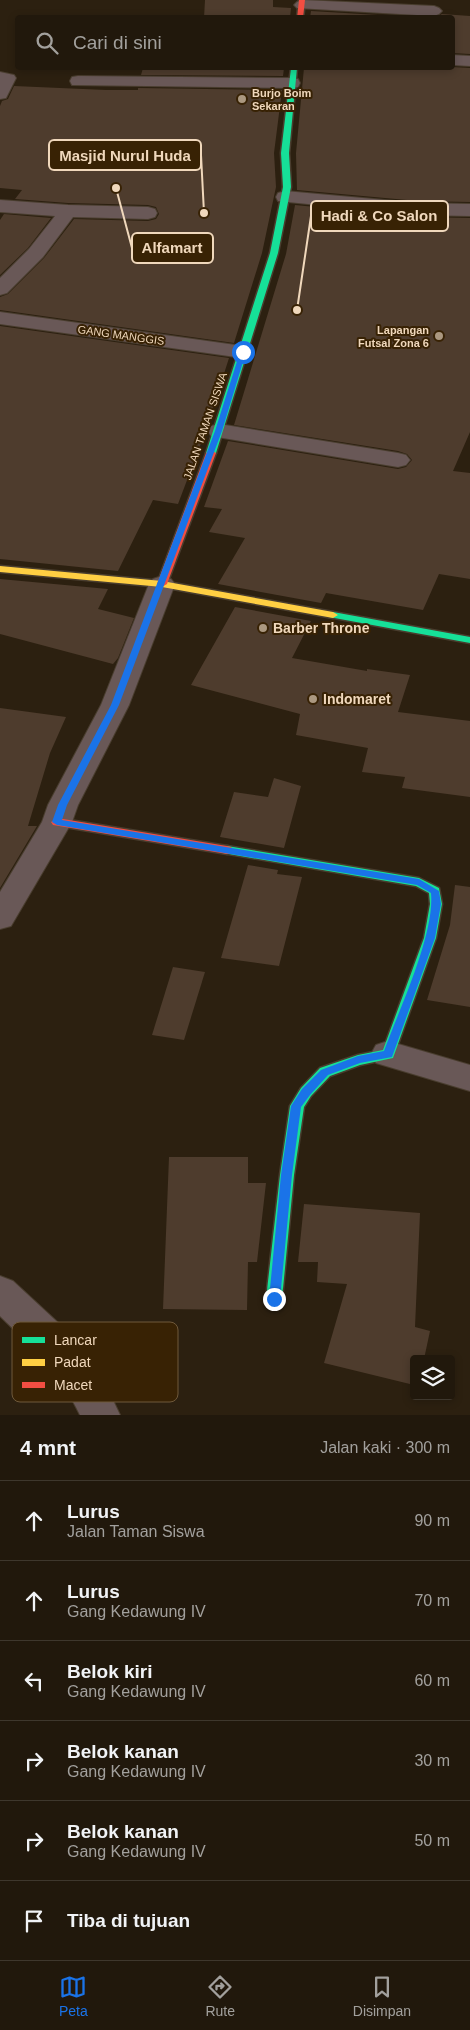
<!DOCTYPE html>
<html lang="id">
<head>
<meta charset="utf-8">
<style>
	:root { --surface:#21180c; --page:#292115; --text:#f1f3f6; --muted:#a2a09d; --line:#3e372d; --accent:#1a73e8 }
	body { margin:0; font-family:Arial,sans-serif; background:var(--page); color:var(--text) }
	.controls { position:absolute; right:15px; bottom:15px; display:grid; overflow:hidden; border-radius:5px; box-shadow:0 2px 8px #0003 }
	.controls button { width:45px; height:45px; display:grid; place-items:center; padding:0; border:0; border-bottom:1px solid var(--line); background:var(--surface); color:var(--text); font:25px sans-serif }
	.stop { position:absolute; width:15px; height:15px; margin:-11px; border:4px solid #1a73e8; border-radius:50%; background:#fff }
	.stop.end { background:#1a73e8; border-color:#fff; box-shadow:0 1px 5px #0008 }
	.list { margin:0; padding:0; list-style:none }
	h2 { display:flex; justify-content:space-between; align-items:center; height:65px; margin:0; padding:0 20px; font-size:21px }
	h2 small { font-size:16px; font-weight:400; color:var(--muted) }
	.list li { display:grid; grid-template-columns:32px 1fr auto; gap:15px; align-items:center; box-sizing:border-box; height:80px; padding:0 20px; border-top:1px solid var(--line) }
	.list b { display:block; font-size:19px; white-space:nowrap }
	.list p { margin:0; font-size:16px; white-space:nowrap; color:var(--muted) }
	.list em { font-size:16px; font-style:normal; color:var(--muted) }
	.icon { flex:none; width:28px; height:28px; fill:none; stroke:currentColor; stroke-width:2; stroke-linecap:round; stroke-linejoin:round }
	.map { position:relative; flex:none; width:470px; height:1415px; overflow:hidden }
	.search { position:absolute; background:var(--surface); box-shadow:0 2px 8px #0003; left:15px; right:15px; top:15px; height:55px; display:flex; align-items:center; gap:12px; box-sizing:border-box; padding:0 18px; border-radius:5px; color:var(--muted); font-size:19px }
	.sheet { height:545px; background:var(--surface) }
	nav { display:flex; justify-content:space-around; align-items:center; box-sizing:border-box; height:70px; border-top:1px solid var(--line); background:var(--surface); font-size:14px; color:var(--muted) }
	nav a { display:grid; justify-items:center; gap:2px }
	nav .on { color:var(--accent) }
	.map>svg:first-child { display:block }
</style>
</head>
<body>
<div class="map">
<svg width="470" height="1415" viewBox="0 0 470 1415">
	<rect width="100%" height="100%" fill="#2c2010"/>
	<!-- building -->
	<g fill="#4e3c2d">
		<polygon points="205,0 273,0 273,7 291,8 290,18 204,18"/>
		<polygon points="311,11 428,18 310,18"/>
		<polygon points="442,14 470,16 470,54 452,53 452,18 435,18"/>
		<polygon points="452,67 470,68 470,202 418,201 297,190 296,153 304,68"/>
		<polygon points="143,68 284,68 283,76 141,75"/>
		<polygon points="14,86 106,90 138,90 138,88 282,90 274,153 276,187 262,253 234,343 0,310 0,297 8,294 44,258 74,219 148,221 156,219 159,214 156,207 148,205 68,203 15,199 22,190 0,188 0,106 2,101 8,99"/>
		<polygon points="295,205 418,217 470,218 470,432 453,471 470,473 470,579 439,574 423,610 326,593 321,603 218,584 245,538 209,532 222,509 204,507 228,441 398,469 406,467 412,460 407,454 398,451 234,425 286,254"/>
		<polygon points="4,214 51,218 28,248 0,275 0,220"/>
		<polygon points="0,326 229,358 206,430 178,504 153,500 118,571 0,559"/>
		<polygon points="0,579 108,589 98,609 134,618 118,658 113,664 0,634"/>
		<polygon points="235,607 311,621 292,658 367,671 367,669 410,675 398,712 470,721 470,797 402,788 405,777 362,772 368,748 296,735 300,714 191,685"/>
		<polygon points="0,708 66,717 50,753 28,826 37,826 0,888"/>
		<polygon points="274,778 301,786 284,848 220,837 234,792 268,797"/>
		<polygon points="248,865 278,870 277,874 302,877 279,966 221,958"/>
		<polygon points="455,885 470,887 470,1007 427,1000 450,925"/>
		<polygon points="173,967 205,972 184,1040 152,1035"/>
		<polygon points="169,1157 248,1157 248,1183 266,1183 257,1262 248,1262 247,1310 163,1309"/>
		<polygon points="304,1204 420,1213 415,1327 430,1331 424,1359 414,1359 414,1385 324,1363 347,1284 317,1282 318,1262 298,1262"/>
	</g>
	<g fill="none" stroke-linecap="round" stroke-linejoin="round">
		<!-- street casing -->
		<g stroke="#493d2e" stroke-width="2">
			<g id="street">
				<polygon points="302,0 434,6 439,8 442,11 439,14 434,16 297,8 294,5 297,2"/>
				<polygon points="452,55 470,56 470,66 452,65"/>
				<polygon points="0,72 14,75 16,78 6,98 0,99"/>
				<polygon points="78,76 292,78 298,79 300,83 298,87 292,88 72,85 70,81 72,77"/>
				<polygon points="285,191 418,203 470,204 470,216 418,215 278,201 276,197 278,193"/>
				<polygon points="0,200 68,205 148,207 155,209 157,213 155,217 148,219 73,217 43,257 7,293 0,295 0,278 29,249 55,216 0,212"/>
				<polygon points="0,312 243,346 251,347 254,352 251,357 243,358 0,324"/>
				<polygon points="219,424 398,453 406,455 410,460 406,465 398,467 211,436 208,431 211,426"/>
				<polygon points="162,576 171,579 175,584 129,705 78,805 72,822 11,926 0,929 0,892 42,822 48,805 101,705 149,584 153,579"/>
				<polygon points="388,1041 470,1065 470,1091 376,1063 371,1054 376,1045"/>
				<path d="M0,1276L13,1281L67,1331L99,1371L120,1415H80C62,1376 31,1346 0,1316Z"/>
			</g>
		</g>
		<!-- fast casing -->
		<g stroke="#493d2e" stroke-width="3">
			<g id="fast">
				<polygon points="291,68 297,68 289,153 291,187 278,253 216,453 211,456 206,453 270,253 283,187 281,153"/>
				<polygon points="333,612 470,637 470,643 329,617 328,615 329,613"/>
				<polygon points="227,846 419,878 439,888 442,904 436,938 393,1058 360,1065 330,1076 311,1096 304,1107 294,1175 282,1299 279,1304 274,1306 269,1304 266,1299 280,1175 290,1106 301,1088 320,1068 358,1055 383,1050 424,938 430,904 429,893 416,886 223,853 221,850 223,847"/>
			</g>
		</g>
		<!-- slow casing -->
		<g stroke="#493d2e" stroke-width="3">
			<polygon id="slow" points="0,566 162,581 333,612 338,615 333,618 162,587 0,572"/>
		</g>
		<!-- jam casing -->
		<g stroke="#493d2e" stroke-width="3">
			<g id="jam">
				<polygon points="299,0 305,0 303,18 297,18"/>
				<polygon points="211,450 216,453 167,584 162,587 158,586 157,584 206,453"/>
				<polygon points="57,818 227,846 231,847 233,850 231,853 227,854 53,825 51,822"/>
			</g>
		</g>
		<!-- street -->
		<use href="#street" fill="#695857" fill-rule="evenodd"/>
		<!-- fast -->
		<use href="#fast" fill="#16e098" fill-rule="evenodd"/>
		<!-- slow -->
		<use href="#slow" fill="#ffcf43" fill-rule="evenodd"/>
		<!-- jam -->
		<use href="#jam" fill="#f24e42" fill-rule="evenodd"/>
	</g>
	<!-- route -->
	<path fill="#1a73e8" d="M243,350L246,352L222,431L119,705L67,805L62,820L419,879L439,891L441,904L435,938L392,1057L360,1063L328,1075L310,1095L301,1107L292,1175L280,1299L274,1304L269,1299L281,1175L291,1106L302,1089L321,1070L358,1056L384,1051C399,1010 435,934 431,893L417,885L57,825L52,822L58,805L111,705L215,431L240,352Z"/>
	<!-- markers -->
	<g fill="#ab9880" stroke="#382204" stroke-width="2">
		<circle cx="242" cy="99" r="5"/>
		<circle cx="439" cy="336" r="5"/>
		<circle cx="263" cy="628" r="5"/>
		<circle cx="313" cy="699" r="5"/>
	</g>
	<g text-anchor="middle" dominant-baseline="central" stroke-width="4" stroke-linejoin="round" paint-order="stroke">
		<!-- far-poi labels -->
		<g font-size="11" font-weight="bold" fill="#f0d8bc" stroke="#382204" text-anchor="start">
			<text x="252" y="93">Burjo Boim<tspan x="252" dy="13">Sekaran</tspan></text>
			<text x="429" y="330" text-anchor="end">Lapangan<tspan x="429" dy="13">Futsal Zona 6</tspan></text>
		</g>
		<!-- far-street labels -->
		<g font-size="11" fill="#f0d8bc" stroke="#382204">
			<text transform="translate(121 335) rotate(8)">GANG MANGGIS</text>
			<text transform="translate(205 426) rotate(-71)">JALAN TAMAN SISWA</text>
		</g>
		<!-- poi labels -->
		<g font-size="14" font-weight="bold" fill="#f0d8bc" stroke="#382204" text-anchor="start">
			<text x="273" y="628">Barber Throne</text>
			<text x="323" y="699">Indomaret</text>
		</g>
	</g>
	<!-- legend -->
	<rect x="12" y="1322" width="166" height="80" rx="8" fill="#382204" stroke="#6f593b" stroke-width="1"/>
	<rect x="22" y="1337" width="23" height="6" fill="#16e098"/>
	<rect x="22" y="1359" width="23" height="7" fill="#ffcf43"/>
	<rect x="22" y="1382" width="23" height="6" fill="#f24e42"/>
	<g font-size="14" fill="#f0d8bc">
		<text x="54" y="1345">Lancar</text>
		<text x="54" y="1367">Padat</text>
		<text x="54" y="1390">Macet</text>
	</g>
	<!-- callouts -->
	<path fill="none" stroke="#f0d8bc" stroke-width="2" d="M204 213L201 155M297 310L311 216M116 188L132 248"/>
	<g fill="#f0d8bc" stroke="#382204" stroke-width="2">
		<circle cx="204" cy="213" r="5"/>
		<circle cx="297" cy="310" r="5"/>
		<circle cx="116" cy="188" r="5"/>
	</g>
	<g fill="#382204" stroke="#f0d8bc" stroke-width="2">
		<rect x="49" y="140" width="152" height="30" rx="5"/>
		<rect x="311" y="201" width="137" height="30" rx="5"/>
		<rect x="132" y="233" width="81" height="30" rx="5"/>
	</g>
	<g font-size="15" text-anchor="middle" font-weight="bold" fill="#f0d8bc">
		<text x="125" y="161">Masjid Nurul Huda</text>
		<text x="379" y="221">Hadi &amp; Co Salon</text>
		<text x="172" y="253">Alfamart</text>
	</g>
</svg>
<div class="controls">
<button><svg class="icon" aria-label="layers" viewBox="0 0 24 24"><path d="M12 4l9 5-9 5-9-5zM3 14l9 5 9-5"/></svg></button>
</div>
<div class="stop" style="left:243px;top:352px"></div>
<div class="stop end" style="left:274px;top:1299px"></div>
<div class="search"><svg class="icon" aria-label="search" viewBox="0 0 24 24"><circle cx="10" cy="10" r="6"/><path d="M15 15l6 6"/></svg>Cari di sini</div>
</div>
<section class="sheet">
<h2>4 mnt<small>Jalan kaki · 300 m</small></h2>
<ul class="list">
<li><svg class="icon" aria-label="ahead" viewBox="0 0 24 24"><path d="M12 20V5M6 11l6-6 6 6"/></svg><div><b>Lurus</b><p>Jalan Taman Siswa</p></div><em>90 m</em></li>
<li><svg class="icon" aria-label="ahead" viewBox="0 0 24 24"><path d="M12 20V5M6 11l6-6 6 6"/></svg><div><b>Lurus</b><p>Gang Kedawung IV</p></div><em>70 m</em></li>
<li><svg class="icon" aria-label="left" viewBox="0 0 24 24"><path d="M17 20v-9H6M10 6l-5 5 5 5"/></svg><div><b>Belok kiri</b><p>Gang Kedawung IV</p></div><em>60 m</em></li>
<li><svg class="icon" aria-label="right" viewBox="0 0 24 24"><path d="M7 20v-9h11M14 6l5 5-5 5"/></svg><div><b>Belok kanan</b><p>Gang Kedawung IV</p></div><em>30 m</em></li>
<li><svg class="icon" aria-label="right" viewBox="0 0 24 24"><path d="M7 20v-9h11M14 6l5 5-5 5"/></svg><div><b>Belok kanan</b><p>Gang Kedawung IV</p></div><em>50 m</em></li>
<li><svg class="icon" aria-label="arrive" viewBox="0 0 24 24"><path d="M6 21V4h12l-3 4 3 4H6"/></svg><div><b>Tiba di tujuan</b></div></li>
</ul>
</section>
<nav>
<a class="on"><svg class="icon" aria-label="map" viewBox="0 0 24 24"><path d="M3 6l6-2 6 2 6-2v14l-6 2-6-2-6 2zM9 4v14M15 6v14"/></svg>Peta</a>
<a><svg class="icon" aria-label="directions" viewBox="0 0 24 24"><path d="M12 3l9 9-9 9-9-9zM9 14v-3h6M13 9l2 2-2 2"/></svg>Rute</a>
<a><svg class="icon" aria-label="saved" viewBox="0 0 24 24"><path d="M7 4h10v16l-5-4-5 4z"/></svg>Disimpan</a>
</nav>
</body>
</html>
